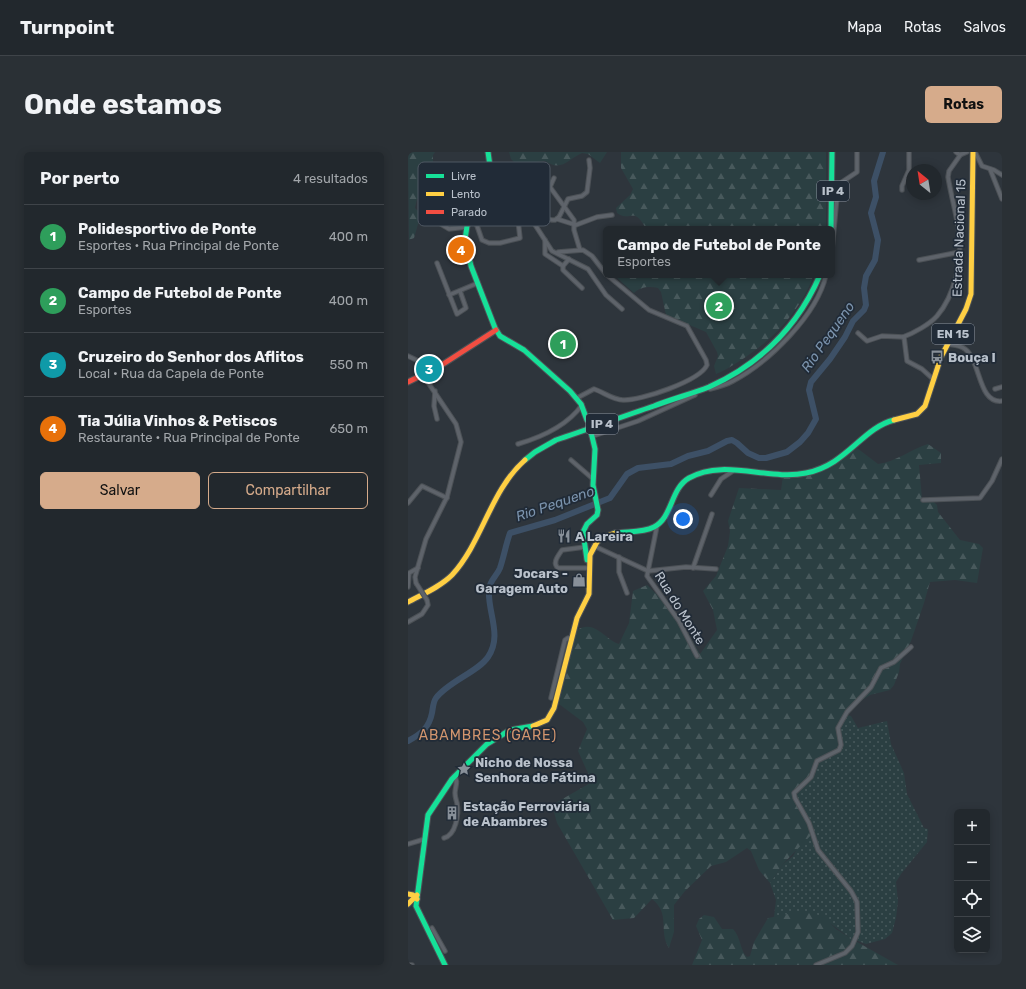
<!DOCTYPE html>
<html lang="pt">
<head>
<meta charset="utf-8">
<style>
	:root { --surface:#22282d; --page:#2a3035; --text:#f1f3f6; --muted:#a2a6aa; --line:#3f4449; --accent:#d6ab8b }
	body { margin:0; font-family:Rubik,sans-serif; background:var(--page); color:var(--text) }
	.controls { position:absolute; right:12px; bottom:12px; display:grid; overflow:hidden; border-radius:6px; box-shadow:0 2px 10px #0003 }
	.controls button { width:36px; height:36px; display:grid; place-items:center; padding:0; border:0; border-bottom:1px solid var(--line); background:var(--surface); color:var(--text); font:20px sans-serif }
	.compass { position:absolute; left:498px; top:12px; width:36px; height:36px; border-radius:50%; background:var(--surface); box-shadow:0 2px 10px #0003; rotate:330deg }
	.you { position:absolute; left:275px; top:367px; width:14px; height:14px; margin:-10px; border:3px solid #fff; border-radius:50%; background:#1a73e8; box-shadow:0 0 0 6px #1a73e833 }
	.badge { display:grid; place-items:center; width:26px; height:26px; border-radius:50%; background:var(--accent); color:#fff; font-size:13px; font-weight:700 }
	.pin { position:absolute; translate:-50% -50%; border:2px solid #fff; box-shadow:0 1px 4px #0006 }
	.popup { position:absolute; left:195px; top:74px; width:232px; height:52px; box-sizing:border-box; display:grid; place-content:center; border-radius:6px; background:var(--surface); filter:drop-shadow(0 1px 3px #0005); font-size:13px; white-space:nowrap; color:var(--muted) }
	.popup b { font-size:15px; color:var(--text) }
	.popup::after { content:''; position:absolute; left:50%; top:100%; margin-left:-8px; border:8px solid transparent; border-top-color:var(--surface) }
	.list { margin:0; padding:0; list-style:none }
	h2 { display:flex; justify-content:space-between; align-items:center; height:52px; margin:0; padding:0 16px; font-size:17px }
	h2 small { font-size:13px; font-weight:400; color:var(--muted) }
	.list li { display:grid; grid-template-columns:26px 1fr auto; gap:12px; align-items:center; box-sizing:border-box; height:64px; padding:0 16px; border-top:1px solid var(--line) }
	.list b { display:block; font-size:15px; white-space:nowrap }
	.list p { margin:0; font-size:13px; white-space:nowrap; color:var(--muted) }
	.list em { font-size:13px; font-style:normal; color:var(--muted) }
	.actions { display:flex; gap:8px; padding:12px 16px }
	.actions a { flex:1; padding:9px 0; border:1px solid var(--accent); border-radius:6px; text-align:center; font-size:14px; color:var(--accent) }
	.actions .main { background:var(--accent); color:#111 }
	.icon { flex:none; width:22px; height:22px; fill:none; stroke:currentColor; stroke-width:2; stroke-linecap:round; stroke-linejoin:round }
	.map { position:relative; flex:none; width:594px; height:813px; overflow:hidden; border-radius:6px }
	header { display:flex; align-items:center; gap:24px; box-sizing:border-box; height:56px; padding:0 20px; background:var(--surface); border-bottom:1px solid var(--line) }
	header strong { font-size:19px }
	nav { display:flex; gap:22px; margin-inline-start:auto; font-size:14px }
	.intro { display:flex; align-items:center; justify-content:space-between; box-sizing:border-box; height:96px; padding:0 24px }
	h1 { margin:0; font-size:28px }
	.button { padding:10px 18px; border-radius:6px; background:var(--accent); color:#111; font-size:14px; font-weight:700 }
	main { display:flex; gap:24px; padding:0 24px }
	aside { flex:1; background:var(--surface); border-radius:6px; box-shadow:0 2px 10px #0003 }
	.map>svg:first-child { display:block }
</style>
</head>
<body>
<header>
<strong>Turnpoint</strong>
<nav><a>Mapa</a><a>Rotas</a><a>Salvos</a></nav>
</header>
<div class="intro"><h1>Onde estamos</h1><a class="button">Rotas</a></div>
<main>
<aside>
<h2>Por perto<small>4 resultados</small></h2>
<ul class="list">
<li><span class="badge" style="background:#2e9e5b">1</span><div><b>Polidesportivo de Ponte</b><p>Esportes · Rua Principal de Ponte</p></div><em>400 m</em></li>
<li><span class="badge" style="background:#2e9e5b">2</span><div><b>Campo de Futebol de Ponte</b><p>Esportes</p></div><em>400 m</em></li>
<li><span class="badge" style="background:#0f9aa8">3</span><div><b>Cruzeiro do Senhor dos Aflitos</b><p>Local · Rua da Capela de Ponte</p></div><em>550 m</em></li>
<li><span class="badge" style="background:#e8710a">4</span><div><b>Tia Júlia Vinhos &amp; Petiscos</b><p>Restaurante · Rua Principal de Ponte</p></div><em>650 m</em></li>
</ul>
<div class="actions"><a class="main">Salvar</a><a>Compartilhar</a></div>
</aside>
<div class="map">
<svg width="594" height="813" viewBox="0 0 594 813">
	<defs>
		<pattern id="grass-dots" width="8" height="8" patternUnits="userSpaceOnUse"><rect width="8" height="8" fill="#2b3f42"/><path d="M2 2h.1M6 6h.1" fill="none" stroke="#48595c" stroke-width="1.8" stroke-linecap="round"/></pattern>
		<pattern id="forest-firs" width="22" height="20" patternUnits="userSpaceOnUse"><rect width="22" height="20" fill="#2b3f42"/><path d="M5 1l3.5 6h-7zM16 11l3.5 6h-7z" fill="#48595c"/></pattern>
	</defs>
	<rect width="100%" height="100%" fill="#2e353c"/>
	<!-- grass -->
	<path fill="url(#grass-dots)" d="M439,563L443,564L450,576L479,569L483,592L496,621L499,642L516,676L520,677L519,690L493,722L488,730L490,749L488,766L484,781L477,787L458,792L442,786L423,772L375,764L366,765L368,748L362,731L375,712L385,704L403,671L389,644C393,634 403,630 408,621L407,616L432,578Z"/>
	<!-- forest -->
	<g fill="url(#forest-firs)">
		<path d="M0,0H27L25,3C25,18 25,33 17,46L9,47L7,56L13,62L6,86L1,88Z"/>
		<path d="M101,0H199L192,11L180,2L174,1C159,8 154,20 137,9L108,12L103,7Z"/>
		<path d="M213,0H418V77H238C226,53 223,71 209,61L208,56L222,43L225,37L213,16Z"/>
		<path d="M206,123H406C392,160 363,190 330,210C323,214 316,219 308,222L306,214L310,204L309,200L298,180L258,163L253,140L250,136C241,134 232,135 226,141Z"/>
		<path d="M520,292L533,301V311L511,313L514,347H523L529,353L530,360L552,388L571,392L575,396L569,431L547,428L522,430L516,451L503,489L492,512L491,520L486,533L482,538L462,543L445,554L432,577L435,597L412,609L407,616L408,621C403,630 387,637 390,647L406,680L375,712L362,731L351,718L343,699L339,696L318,710L303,714L277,739L266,753V780L261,796C250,779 263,762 244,747L226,766L205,768L149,671L144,653L184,630L170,599L179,577L175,570L151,552L169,478C187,467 196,487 211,492L221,471L225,439L239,433L269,462L292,502L309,478L305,458L295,439L308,424L320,394L322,379L320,369L331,336L373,338L375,324L400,323L449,296L470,312C488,310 503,297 520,292Z"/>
		<path d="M390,760H403L417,766L428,777L442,786L490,813H284L294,788L288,774L291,767L296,763L306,765L314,777H325C333,785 332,799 339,805L342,804L346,790L360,766Z"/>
	</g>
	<!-- garden -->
	<g fill="#2b3f42">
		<polygon points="308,135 329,162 314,173 294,146"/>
		<polygon points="155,179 166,199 155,206 143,185"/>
	</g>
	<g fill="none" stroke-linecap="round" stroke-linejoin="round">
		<!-- river -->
		<path stroke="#3d5066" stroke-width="6" d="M0,589C13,582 21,576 24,561C25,556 25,550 28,546C41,529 70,520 80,505C95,483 79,460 81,437C82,428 89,424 92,416C96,404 98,392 102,381L147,368L202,346L219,322L230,316L263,312L280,304L300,299L319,289L324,288L329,291L340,301L351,306H358L379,300L392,290L400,281L408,267L401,238L403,230L422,207L437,185L445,169L456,158L458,153L456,136L458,124L467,108L470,88L463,61L468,45L466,29L475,0"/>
		<!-- street casing -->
		<g stroke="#4c5156" stroke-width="5.5">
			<g id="street">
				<polyline points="548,0 552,3 559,0"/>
				<polyline points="567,0 574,14 586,18 594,23"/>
				<polyline points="582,17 594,47"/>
				<polyline points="146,26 142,35 166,68 166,78 172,98"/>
				<polyline points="81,36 102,43 122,65 144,99 180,117 198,143 214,157"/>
				<polyline points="494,38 494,34 501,18 501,0"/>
				<path d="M102,43C98,50 100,69 112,68C117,68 120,62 126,62C134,63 140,69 147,68L151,65L160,47L174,44L179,40L182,16L181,8"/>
				<polyline points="19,59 25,58 26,68 41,77 58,75"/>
				<polyline points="149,67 168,73 189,65 204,63"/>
				<polyline points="67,68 74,88 81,91 92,91 112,86 110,68"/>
				<polyline points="66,69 73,57 83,65 93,65 102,60"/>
				<polyline points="137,88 137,102 155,114"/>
				<polyline points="424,98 430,34 434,30 449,20 449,0"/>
				<polyline points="150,100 175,98 184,104 198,122"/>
				<polyline points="161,107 155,114 155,118 174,136"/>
				<polyline points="511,108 552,100"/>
				<polyline points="29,111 49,162 58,156 52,139"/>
				<polyline points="41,143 70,131"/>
				<polyline points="450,181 459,189 474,184 496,185 499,209 514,217 525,227"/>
				<path d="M495,185C506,181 522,172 529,164C547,143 554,109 551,82C549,63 543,44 540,25L541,19L553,2"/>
				<path d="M539,192C545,193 552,193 557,197C573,209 570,252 594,249"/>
				<polyline points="0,204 27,217"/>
				<path d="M302,237C310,235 318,233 325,229C361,210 409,163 418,123"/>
				<polyline points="587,237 594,235"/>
				<polyline points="27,239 26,254 29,267"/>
				<path d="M169,246L186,237C195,240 205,248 215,248C232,249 292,229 299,213L298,208L279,174L241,158L199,123"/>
				<polyline points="185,284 230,269 287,243"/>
				<path d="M110,292C134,285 159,274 174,253"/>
				<polyline points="163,308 185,327"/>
				<polyline points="303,343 313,327 325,319"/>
				<polyline points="515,348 572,346 584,329 594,307"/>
				<polyline points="0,351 14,334 39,346"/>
				<polyline points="249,374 239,424 271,469 289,504"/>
				<polyline points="186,394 240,419 278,415 308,417"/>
				<path d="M177,395L154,398C150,404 144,411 150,416H180"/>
				<polyline points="211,405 211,420 219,441"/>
				<polyline points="285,416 304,362"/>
				<polyline points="8,431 7,425 18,387 39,345 53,290 48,272 15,223"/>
				<polyline points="0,435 1,421 10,416"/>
				<polyline points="0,470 14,462 20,453 19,448"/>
				<polyline points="143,546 157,488 160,486 164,486"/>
				<path d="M36,686C48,683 51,662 49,651C48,647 47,645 47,641C47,635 51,629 46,624"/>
				<polyline points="0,692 17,687"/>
				<polyline points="24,776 37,799"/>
				<polyline points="1,813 4,813"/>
				<polyline points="408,813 437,801 444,794 450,780 449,750 443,739 410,698 401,671 387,646 386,641 403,625 409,609 431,598 433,593 430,576 439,560 463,535 473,516 486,510 503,495"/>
			</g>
		</g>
		<!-- fast casing -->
		<g stroke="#4c5156" stroke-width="7">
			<g id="fast">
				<polyline points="80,0 84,28 59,74 57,88 63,114 87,176 92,184 116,198 162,239 173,252 179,268"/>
				<polyline points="423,77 424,0"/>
				<path d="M117,308L127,300L148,288C181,277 213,265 246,254C264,247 283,242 301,235C352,212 390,174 412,123"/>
				<path d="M207,381C220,379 234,381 246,375C265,365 262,337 281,326C316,306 361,329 398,321C439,313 454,276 486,268"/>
				<polyline points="179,408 175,380 179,372 189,363 190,358 185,333 187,297 182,276"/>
				<polyline points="37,813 8,754 20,663 44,627 79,592 102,578 125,574"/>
			</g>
		</g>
		<!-- slow casing -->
		<g stroke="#4c5156" stroke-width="7">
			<g id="slow">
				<polyline points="486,268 509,262 517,254 533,205 558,157 563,142 565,0"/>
				<path d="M0,450C15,442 32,435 44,423C75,389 82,339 117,308"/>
				<polyline points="125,574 139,568 146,556 169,466 181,442 182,403 189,390 195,385 207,381"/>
				<polyline points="0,742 5,743 9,747"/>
				<polyline points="0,752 9,743"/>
			</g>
		</g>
		<!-- jam casing -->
		<g stroke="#4c5156" stroke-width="7">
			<polyline id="jam" points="0,230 29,216 88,178"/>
		</g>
		<!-- street -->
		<use href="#street" stroke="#5e636a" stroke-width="3.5"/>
		<!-- fast -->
		<use href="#fast" stroke="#16e098" stroke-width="5"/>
		<!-- slow -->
		<use href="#slow" stroke="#ffcf43" stroke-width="5"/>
		<!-- jam -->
		<use href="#jam" stroke="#f24e42" stroke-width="5"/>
		<!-- street-bridge casing -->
		<g stroke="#4c5156" stroke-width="5.5" stroke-linecap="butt">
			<polyline id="street-bridge" points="8,431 19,448"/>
		</g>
		<!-- street-bridge -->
		<use href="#street-bridge" stroke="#5e636a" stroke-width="3.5"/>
	</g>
	<!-- icons -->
	<defs>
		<g id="bus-bare" transform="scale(1.08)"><path d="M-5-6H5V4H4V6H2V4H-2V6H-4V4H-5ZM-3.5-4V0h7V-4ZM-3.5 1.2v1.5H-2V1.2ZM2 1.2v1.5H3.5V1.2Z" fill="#889099" stroke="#212b37" stroke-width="2.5" paint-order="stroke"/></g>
		<g id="restaurant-bare" transform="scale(1.08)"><path d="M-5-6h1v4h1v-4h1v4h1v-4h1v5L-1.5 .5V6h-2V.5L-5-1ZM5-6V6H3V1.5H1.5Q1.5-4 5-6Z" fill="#889099" stroke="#212b37" stroke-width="2.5" paint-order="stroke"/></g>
		<g id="shop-bare" transform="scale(1.08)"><path d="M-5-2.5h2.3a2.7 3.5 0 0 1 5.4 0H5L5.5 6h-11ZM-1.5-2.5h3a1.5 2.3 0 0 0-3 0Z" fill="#889099" stroke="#212b37" stroke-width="2.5" paint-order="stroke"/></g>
		<g id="sight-bare" transform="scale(1.08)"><path d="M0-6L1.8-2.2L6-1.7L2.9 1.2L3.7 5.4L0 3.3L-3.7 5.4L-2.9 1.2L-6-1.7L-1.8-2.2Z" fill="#889099" stroke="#212b37" stroke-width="2.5" paint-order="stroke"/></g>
		<g id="building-bare" transform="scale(1.08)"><path d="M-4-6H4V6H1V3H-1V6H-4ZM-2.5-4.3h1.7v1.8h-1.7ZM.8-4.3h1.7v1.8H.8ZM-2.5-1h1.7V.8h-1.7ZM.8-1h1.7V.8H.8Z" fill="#889099" stroke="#212b37" stroke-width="2.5" paint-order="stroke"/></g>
	</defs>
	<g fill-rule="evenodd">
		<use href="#bus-bare" x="529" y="205"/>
		<use href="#restaurant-bare" x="156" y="384"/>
		<use href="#shop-bare" x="171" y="428"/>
		<use href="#sight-bare" x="56" y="617"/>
		<use href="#building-bare" x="44" y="661"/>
	</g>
	<g text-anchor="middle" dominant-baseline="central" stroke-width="3.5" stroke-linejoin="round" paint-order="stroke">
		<!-- shield labels -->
		<g fill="#212b37" stroke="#8b949f" stroke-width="1">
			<rect x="409" y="29" width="32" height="20" rx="3"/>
			<rect x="524" y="172" width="42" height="20" rx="3"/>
			<rect x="178" y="262" width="32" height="20" rx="3"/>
		</g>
		<g font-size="12" font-weight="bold" fill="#b9c1cb">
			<text x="425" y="39">IP 4</text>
			<text x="545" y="182">EN 15</text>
			<text x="194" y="272">IP 4</text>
		</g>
		<!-- street labels -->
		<g font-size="13" fill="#b9c1cb" stroke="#212b37">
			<text transform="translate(551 86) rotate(-88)">Estrada Nacional 15</text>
			<text transform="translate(272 456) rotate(58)">Rua do Monte</text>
		</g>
		<!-- poi labels -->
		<g font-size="13" font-weight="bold" fill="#b9c1cb" stroke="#212b37" text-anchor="start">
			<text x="540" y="205">Bouça I</text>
			<text x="167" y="384">A Lareira</text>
			<text x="160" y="421" text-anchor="end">Jocars -<tspan x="160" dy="15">Garagem Auto</tspan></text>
			<text x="67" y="610">Nicho de Nossa<tspan x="67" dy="15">Senhora de Fátima</tspan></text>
			<text x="55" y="654">Estação Ferroviária<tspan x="55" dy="15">de Abambres</tspan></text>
		</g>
		<!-- water labels -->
		<g font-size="14" font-style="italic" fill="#7b93ad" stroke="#212b37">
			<text transform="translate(420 185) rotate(-55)">Rio Pequeno</text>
			<text transform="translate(147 352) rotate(-19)">Rio Pequeno</text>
		</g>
		<!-- neighbourhood labels -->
		<g font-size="14" letter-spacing="1" fill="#d2956e" stroke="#212b37">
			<text x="80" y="583">ABAMBRES (GARE)</text>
		</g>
	</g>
	<!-- legend -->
	<rect x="10" y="10" width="132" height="64" rx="6" fill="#212b37" stroke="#4f5863" stroke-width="1"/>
	<rect x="18" y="22" width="18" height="4" fill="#16e098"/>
	<rect x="18" y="40" width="18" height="4" fill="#ffcf43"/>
	<rect x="18" y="58" width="18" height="4" fill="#f24e42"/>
	<g font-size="11" fill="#b9c1cb">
		<text x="43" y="28">Livre</text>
		<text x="43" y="46">Lento</text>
		<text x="43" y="64">Parado</text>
	</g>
</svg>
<div class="controls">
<button>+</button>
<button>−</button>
<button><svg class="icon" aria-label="locate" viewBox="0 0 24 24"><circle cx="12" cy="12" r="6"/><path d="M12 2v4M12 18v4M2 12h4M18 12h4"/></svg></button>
<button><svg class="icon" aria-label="layers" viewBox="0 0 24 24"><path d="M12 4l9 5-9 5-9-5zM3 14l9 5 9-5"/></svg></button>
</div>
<svg class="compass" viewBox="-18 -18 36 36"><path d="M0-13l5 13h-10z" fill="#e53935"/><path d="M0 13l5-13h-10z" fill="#a2a6aa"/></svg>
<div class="you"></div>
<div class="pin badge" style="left:155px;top:192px;background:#2e9e5b">1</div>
<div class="pin badge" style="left:311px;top:154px;background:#2e9e5b">2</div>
<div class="popup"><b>Campo de Futebol de Ponte</b>Esportes</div>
<div class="pin badge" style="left:21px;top:217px;background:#0f9aa8">3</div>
<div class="pin badge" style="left:53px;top:98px;background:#e8710a">4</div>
</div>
</main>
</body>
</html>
